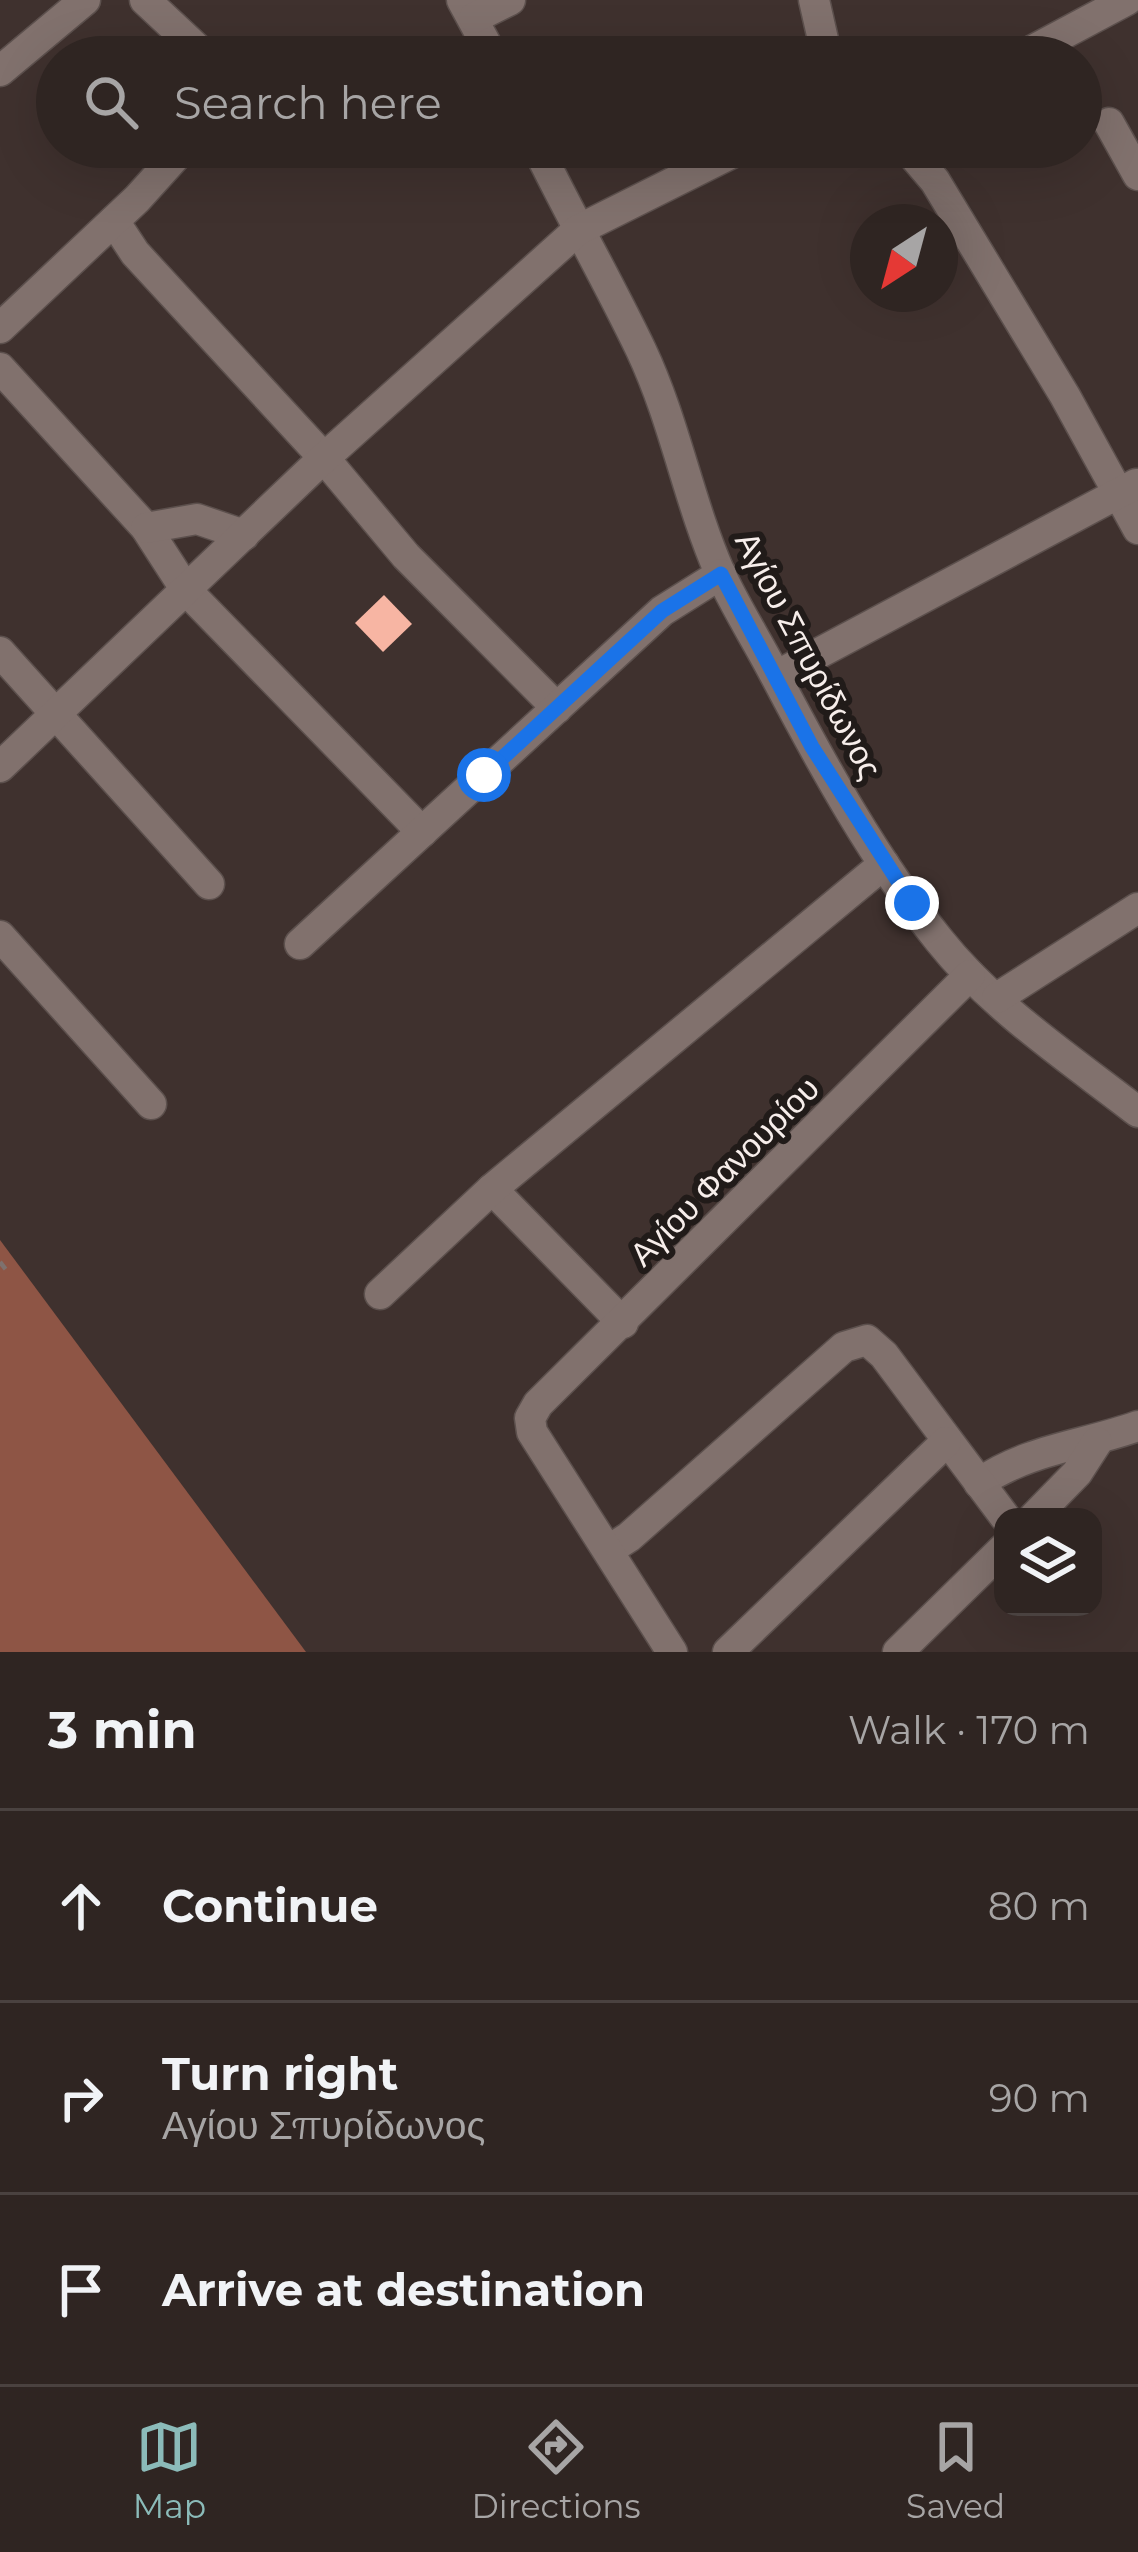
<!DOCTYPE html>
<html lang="en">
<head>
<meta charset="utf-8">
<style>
	:root { --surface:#2f2522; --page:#372d2a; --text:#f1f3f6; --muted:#a7a5a5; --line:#4a4240; --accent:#8bbbb9 }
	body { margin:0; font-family:Montserrat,sans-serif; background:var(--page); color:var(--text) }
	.controls { position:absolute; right:36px; bottom:36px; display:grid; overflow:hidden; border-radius:24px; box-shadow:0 12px 48px #0002 }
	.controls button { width:108px; height:108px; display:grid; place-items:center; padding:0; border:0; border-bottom:3px solid var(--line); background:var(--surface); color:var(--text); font:60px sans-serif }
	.compass { position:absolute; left:850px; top:204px; width:108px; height:108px; border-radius:50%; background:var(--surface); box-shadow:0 12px 48px #0002; rotate:216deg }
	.stop { position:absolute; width:36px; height:36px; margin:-27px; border:9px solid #1a73e8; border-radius:50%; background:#fff }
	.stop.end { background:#1a73e8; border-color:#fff; box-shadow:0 3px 12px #0008 }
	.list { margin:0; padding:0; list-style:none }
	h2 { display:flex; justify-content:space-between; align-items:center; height:156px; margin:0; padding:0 48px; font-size:51px }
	h2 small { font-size:39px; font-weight:400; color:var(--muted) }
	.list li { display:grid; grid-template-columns:78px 1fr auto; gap:36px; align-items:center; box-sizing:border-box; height:192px; padding:0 48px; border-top:3px solid var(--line) }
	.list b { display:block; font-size:45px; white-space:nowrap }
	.list p { margin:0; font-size:39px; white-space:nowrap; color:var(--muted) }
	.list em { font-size:39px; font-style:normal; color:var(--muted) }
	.icon { flex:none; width:66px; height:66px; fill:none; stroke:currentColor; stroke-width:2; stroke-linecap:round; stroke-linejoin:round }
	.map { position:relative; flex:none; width:1138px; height:1652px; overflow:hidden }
	.search { position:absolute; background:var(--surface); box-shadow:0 12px 48px #0002; left:36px; right:36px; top:36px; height:132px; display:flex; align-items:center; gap:30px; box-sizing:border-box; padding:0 42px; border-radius:66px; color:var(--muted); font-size:45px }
	.sheet { height:732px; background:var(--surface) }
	nav { display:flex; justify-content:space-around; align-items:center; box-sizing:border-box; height:168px; border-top:3px solid var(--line); background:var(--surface); font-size:33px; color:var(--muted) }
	nav a { display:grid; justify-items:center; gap:6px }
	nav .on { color:var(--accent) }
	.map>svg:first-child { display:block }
</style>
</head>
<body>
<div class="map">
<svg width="1138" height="1652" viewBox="0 0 1138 1652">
	<rect width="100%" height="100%" fill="#3f312e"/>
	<!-- forest -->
	<polygon fill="#8e5545" points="0,1240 306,1652 0,1652"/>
	<!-- building -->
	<polygon fill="#f7b5a3" points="384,595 412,624 383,652 355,623"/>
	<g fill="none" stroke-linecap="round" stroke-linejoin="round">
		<!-- minor casing -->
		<g stroke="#5c504d" stroke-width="33">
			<g id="minor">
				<polyline points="145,0 206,57"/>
				<polyline points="462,0 493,57"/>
				<polyline points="814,0 827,57"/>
				<polyline points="474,18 510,0"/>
				<polyline points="1020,57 1127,0"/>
				<polyline points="0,71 85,0"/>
				<polyline points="1109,123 1138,175"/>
				<path d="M537,147C570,215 608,281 641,350C675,422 688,500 720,573C736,608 758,642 776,677C824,768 874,859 939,940C993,1008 1070,1059 1138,1112"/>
				<polyline points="906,147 935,181 1065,396 1138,529"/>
				<polyline points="114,221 135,253 324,458 406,556 557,708"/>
				<polyline points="0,328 137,199 184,147"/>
				<polyline points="0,368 146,528 186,590 422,832"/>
				<polyline points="146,528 197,519 244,535"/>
				<polyline points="0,652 209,884"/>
				<polyline points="776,676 1136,484"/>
				<polyline points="0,767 313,468 578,230 744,147"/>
				<polyline points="0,936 151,1104"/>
				<polyline points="300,944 662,611 721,574"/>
				<polyline points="997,998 1138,908"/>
				<polyline points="492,1189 623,1323"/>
				<polyline points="380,1294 492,1189 884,864"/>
				<path d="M979,1483C1029,1449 1082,1446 1138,1426"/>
				<polyline points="1034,1517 1077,1473 1097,1442"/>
				<polyline points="609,1550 629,1537 844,1347 867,1340 884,1355 1005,1517"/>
				<polyline points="672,1652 532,1432 530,1418 538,1404 970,975"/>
				<polyline points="728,1652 946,1442"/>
				<polyline points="898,1652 1003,1549"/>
			</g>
		</g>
		<!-- path -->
		<polyline stroke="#7e716e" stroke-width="4.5" stroke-dasharray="9 9" stroke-linecap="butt" points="0,1262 11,1276"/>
		<!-- minor -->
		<use href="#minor" stroke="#81716d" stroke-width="30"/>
	</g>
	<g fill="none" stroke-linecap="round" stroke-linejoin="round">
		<!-- route -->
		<polyline stroke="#1a73e8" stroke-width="15" points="484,775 662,611 721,574 812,747 912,903"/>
	</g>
	<g text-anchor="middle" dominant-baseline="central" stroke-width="12" stroke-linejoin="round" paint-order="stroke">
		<!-- street labels -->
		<g font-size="33" fill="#f7eeeb" stroke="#211b19">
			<text transform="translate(809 655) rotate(62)">Αγίου Σπυρίδωνος</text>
			<text transform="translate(724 1171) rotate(-45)">Αγίου Φανουρίου</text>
		</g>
	</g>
</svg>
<div class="controls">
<button><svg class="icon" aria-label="layers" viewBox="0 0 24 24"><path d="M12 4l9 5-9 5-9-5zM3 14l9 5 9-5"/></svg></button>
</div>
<svg class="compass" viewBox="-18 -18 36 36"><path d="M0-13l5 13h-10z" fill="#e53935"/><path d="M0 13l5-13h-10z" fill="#a7a5a5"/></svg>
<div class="stop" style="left:484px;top:775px"></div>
<div class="stop end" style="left:912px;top:903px"></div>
<div class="search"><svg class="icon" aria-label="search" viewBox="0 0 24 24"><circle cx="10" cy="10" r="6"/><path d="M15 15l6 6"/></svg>Search here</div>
</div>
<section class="sheet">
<h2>3 min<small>Walk · 170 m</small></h2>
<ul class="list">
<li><svg class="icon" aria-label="ahead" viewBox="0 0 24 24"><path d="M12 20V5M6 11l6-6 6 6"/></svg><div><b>Continue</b></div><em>80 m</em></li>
<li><svg class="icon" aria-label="right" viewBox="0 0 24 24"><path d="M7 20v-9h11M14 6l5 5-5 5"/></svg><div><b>Turn right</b><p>Αγίου Σπυρίδωνος</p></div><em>90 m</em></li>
<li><svg class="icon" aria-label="arrive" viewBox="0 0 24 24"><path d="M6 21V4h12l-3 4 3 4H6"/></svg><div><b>Arrive at destination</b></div></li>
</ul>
</section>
<nav>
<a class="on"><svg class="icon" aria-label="map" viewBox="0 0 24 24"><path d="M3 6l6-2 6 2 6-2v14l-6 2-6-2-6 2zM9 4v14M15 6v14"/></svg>Map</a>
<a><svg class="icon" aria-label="directions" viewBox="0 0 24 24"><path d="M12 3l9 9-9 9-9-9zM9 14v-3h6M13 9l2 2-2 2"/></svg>Directions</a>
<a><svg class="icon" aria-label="saved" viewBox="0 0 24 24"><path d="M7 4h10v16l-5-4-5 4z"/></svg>Saved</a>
</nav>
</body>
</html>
